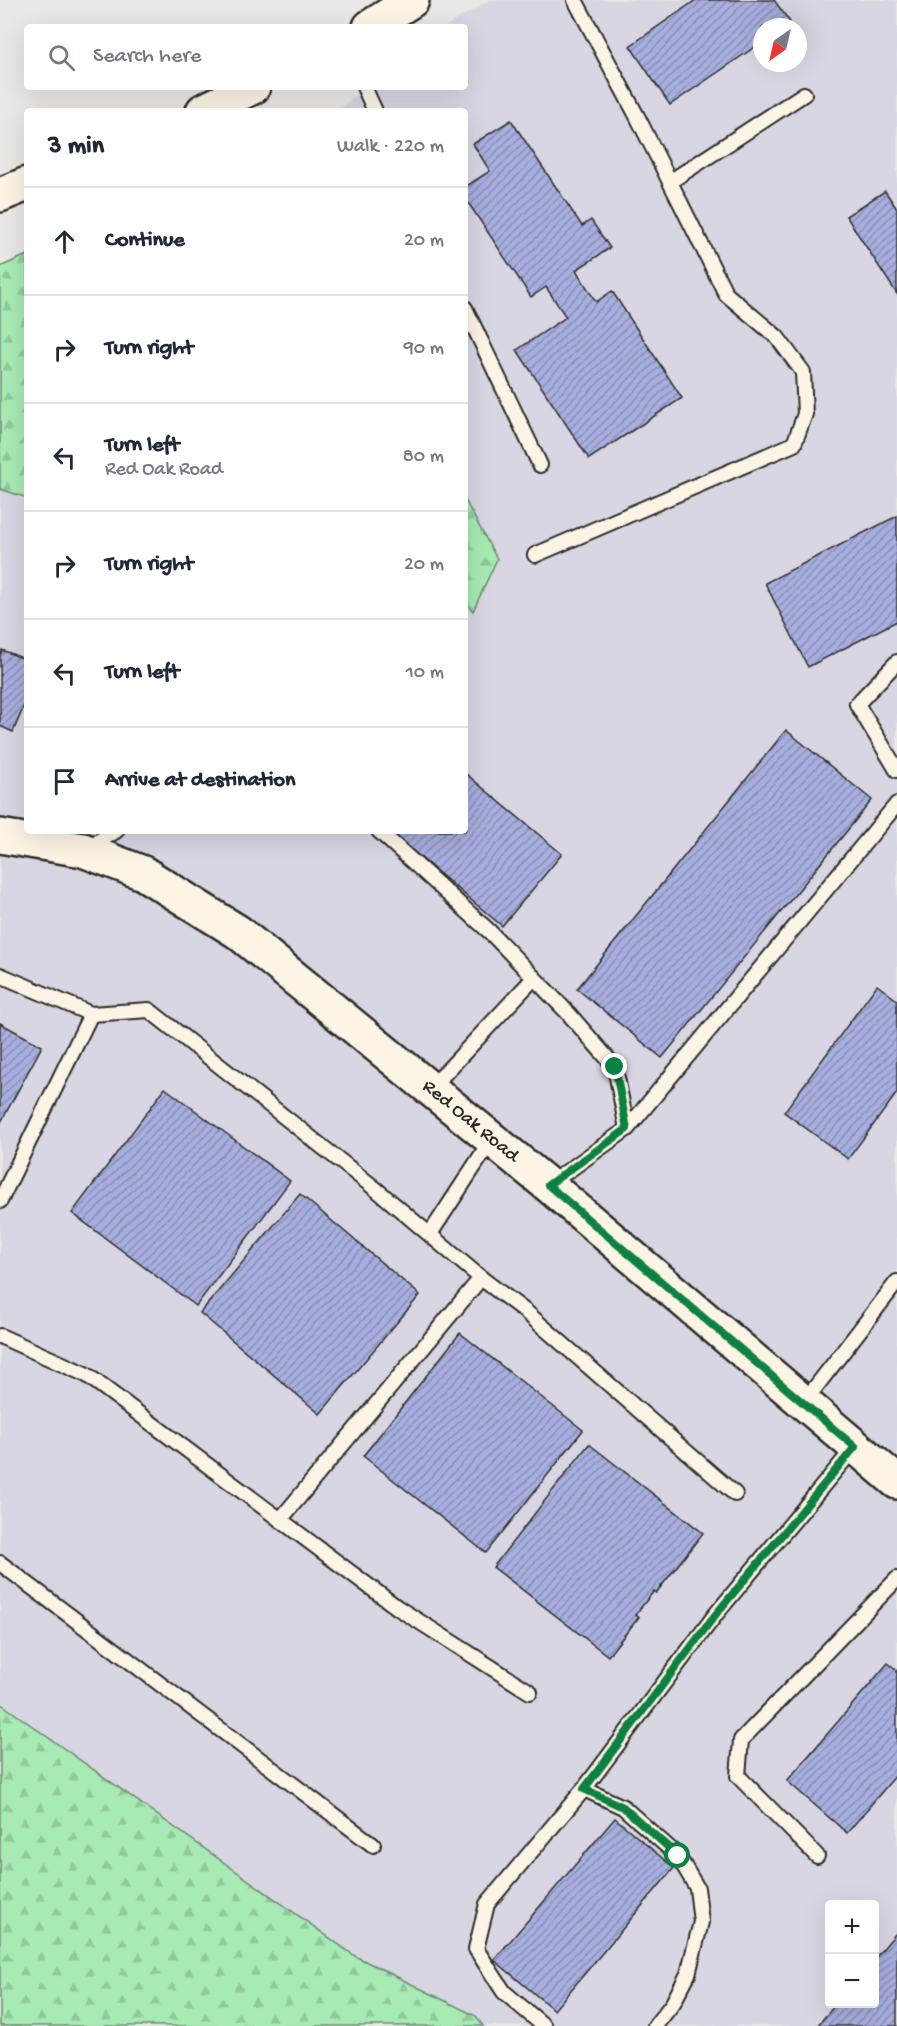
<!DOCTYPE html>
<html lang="en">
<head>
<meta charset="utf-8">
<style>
	:root { --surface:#fff; --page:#f2f2f3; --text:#1f2937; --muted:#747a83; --line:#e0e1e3 }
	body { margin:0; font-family:"Gochi Hand",sans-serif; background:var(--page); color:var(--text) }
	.controls { position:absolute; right:18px; bottom:18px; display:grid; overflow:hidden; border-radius:6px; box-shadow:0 6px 24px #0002 }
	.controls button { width:54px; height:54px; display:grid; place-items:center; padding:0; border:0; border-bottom:2px solid var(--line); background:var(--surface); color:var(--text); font:30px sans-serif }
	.compass { position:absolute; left:753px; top:18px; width:54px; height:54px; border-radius:50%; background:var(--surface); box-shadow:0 6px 24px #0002; rotate:214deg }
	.stop { position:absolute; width:18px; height:18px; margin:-14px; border:4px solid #0b8043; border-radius:50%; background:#fff }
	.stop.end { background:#0b8043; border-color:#fff; box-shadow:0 2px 6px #0008 }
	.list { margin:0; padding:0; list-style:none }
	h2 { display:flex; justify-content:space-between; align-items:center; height:78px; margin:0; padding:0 24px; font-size:26px }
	h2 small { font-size:20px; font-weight:400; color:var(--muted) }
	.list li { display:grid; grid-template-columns:39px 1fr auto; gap:18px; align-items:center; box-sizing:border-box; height:108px; padding:0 24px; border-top:2px solid var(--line) }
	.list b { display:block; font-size:22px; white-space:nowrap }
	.list p { margin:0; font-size:20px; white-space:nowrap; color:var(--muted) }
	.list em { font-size:20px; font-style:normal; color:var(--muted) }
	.icon { flex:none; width:33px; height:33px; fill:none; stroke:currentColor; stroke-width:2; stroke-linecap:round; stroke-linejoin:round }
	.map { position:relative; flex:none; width:897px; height:2026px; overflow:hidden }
	.search { position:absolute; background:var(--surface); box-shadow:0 6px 24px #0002; left:24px; top:24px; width:444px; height:66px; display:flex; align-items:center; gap:15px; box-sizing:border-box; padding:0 21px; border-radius:6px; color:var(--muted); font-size:22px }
	.panel { position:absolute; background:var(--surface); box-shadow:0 6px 24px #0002; left:24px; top:108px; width:444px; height:726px; border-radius:6px }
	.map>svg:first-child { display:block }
</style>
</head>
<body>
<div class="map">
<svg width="897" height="2026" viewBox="0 0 897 2026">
	<defs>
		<pattern id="forest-firs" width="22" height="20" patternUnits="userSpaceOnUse" patternTransform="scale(1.5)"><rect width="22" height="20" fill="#a7eab4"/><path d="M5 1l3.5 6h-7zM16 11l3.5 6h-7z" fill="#90c99b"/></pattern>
		<pattern id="building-hatch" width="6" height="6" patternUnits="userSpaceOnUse" patternTransform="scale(1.5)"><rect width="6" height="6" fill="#a8aedf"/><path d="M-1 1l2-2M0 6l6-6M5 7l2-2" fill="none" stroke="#898eb5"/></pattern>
	</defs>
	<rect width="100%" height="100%" fill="#ebe7e4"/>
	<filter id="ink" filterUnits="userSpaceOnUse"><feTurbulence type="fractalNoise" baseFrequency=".0167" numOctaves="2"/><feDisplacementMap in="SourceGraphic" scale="12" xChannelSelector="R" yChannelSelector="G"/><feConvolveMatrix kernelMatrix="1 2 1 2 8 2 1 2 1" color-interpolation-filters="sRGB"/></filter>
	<g filter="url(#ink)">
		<!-- built -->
		<path fill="#d7d6e2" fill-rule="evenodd" d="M490,0H897V2026H483L476,2016L355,1956L0,1703V489L27,498V831H465V603L473,611L497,559L465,500V111H337L365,87H465V27H444ZM762,27H798V63H762ZM830,1904H874V2004H830Z"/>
		<!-- forest -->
		<g fill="url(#forest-firs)" stroke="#698a70" stroke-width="1.5">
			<polygon points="27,255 27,498 0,489 0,267"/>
			<polygon points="465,500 497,559 473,611 465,603"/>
			<polygon points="0,1703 355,1956 476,2016 483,2026 0,2026"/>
		</g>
		<!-- building -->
		<g fill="url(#building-hatch)" stroke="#2b2b2b" stroke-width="1.5">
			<polygon points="696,0 774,0 790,22 783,27 762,27 762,42 670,105 630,46"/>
			<polygon points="511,120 582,226 591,220 610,248 576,270 596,302 612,291 682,398 589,459 517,350 566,317 546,287 531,297 465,198 465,187 490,171 473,144"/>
			<polygon points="885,191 897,209 897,294 846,216"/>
			<polygon points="897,516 897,621 808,667 765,583"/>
			<polygon points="2,650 27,660 27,699 13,732 0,726 0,656"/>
			<polygon points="786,730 872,800 662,1058 577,989"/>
			<polygon points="465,773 562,854 502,926 389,831 465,831"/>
			<polygon points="877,985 897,1000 897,1093 848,1159 784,1112"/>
			<polygon points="0,1023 42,1046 0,1124"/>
			<polygon points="165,1088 290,1181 196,1306 72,1213"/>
			<polygon points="300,1194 420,1295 320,1414 200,1313"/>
			<polygon points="460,1333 583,1430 486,1553 363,1456"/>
			<polygon points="589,1444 703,1533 656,1593 654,1591 635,1615 639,1617 608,1656 493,1567"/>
			<polygon points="888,1663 897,1670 897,1774 847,1833 787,1781"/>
			<polygon points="615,1818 674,1868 554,2010 494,1960"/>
			<polygon points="897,1932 897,2026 817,2026 836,2004 874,2004 874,1959"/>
		</g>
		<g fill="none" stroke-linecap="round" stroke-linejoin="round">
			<!-- service casing -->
			<g stroke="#2b2b2b" stroke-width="18">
				<g id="service">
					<polyline points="364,87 375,111"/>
					<polyline points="671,181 804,94"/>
					<polyline points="465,308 540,465"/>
					<polyline points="535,555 794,444 805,414 803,372 777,337 726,294 638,118 575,0"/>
					<polyline points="897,662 857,704 897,770"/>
					<polyline points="379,831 490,932 569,1014 615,1067 627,1129"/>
					<polyline points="87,848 116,831"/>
					<polyline points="0,975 91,1014 0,1201"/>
					<polyline points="91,1014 149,1010 377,1190 481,1278 526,1312 735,1494"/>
					<polyline points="430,1089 534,978"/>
					<polyline points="548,1185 627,1129 897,804"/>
					<polyline points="430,1234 492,1139"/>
					<polyline points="0,1336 87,1375 398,1608 530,1692"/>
					<polyline points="804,1402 897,1282"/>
					<polyline points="280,1520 481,1278"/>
					<polyline points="0,1563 373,1845"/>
					<polyline points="584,1789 623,1807 678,1856 697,1888 701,1922 688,1974 673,2003 655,2026"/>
					<polyline points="817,1856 738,1776 741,1740 897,1579"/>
					<polyline points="544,2026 504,1992 476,1949 487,1904 584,1789 716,1614 855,1447"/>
				</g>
			</g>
			<!-- tertiary casing -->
			<g stroke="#2b2b2b" stroke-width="38">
				<g id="tertiary">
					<polyline points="370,27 412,0"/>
					<polyline points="203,111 253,87"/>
					<polyline points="0,195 27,184"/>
					<path id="s1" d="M0,836L83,850L143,873L238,932L548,1185L897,1482"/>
				</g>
			</g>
			<!-- service -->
			<use href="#service" stroke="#fcf5e5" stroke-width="14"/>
			<!-- tertiary -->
			<use href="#tertiary" stroke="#fcf5e5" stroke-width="33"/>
		</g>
	</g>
	<g fill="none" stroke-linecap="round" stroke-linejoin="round" filter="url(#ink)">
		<!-- route -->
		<polyline stroke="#0b8043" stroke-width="8" points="615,1067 627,1129 548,1185 855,1447 716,1614 584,1789 623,1807 678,1856"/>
	</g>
	<g text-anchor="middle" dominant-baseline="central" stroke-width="4.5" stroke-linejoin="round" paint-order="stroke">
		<!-- street labels -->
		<g font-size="20" fill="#2b2b2b" stroke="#fcf5e5">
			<text stroke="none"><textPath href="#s1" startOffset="560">Red Oak Road</textPath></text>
		</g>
	</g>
</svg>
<div class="controls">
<button>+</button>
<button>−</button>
</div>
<svg class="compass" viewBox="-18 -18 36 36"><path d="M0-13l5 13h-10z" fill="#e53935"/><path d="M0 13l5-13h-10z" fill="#747a83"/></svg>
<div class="stop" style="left:678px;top:1856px"></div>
<div class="stop end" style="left:615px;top:1067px"></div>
<div class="search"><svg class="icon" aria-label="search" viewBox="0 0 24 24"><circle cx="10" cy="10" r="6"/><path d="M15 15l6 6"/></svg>Search here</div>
<section class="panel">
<h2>3 min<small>Walk · 220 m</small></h2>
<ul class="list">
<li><svg class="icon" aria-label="ahead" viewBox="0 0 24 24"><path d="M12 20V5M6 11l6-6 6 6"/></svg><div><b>Continue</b></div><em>20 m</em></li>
<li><svg class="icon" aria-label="right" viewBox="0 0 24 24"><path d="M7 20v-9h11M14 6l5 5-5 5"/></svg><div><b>Turn right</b></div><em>90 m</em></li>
<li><svg class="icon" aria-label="left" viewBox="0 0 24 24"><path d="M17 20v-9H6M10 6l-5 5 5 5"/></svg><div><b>Turn left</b><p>Red Oak Road</p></div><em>80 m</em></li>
<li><svg class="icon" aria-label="right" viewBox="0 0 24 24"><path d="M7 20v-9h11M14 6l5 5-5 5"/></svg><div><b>Turn right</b></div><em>20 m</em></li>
<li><svg class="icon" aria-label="left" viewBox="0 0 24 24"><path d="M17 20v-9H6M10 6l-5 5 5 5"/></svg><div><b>Turn left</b></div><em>10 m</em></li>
<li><svg class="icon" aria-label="arrive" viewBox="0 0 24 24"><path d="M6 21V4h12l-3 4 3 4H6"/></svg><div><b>Arrive at destination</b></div></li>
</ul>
</section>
</div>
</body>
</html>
